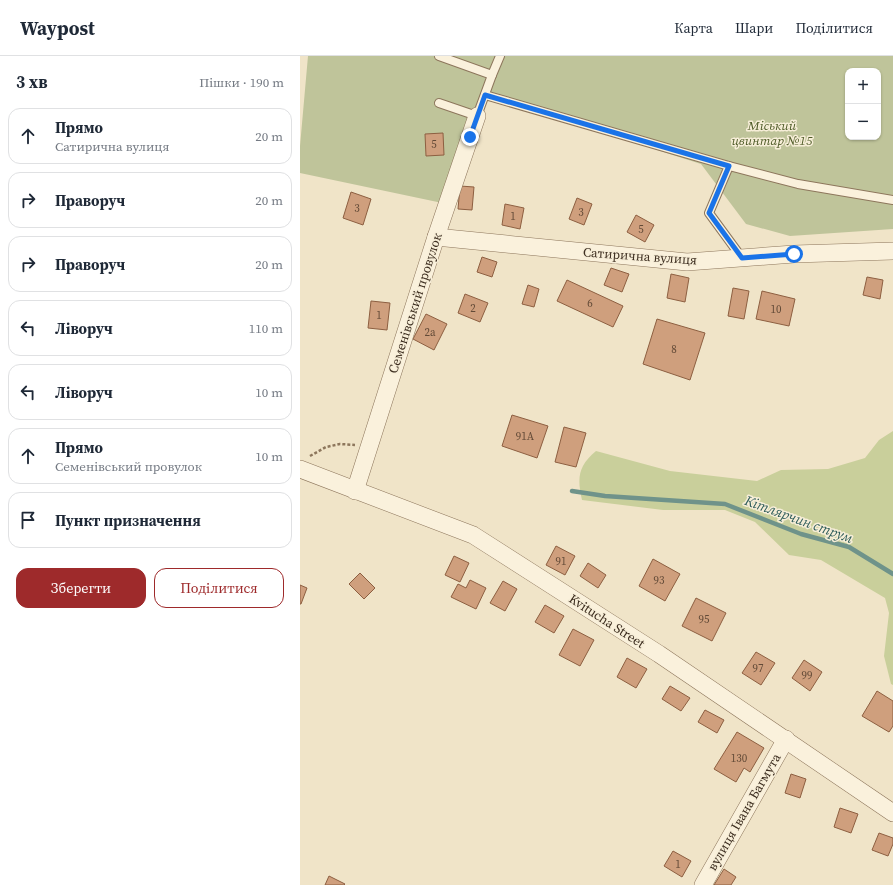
<!DOCTYPE html>
<html lang="uk">
<head>
<meta charset="utf-8">
<style>
	:root { --surface:#fff; --page:#f2f2f3; --text:#1f2937; --muted:#747a83; --line:#e0e1e3; --accent:#9e2a2b }
	body { margin:0; font-family:"Source Serif 4",serif; background:var(--page); color:var(--text) }
	.controls { position:absolute; right:12px; top:12px; display:grid; overflow:hidden; border-radius:8px; box-shadow:0 1px 3px #0004 }
	.controls button { width:36px; height:36px; display:grid; place-items:center; padding:0; border:0; border-bottom:1px solid var(--line); background:var(--surface); color:var(--text); font:20px sans-serif }
	.stop { position:absolute; width:12px; height:12px; margin:-9px; border:3px solid #1a73e8; border-radius:50%; background:#fff }
	.stop.end { background:#1a73e8; border-color:#fff; box-shadow:0 1px 4px #0008 }
	.list { margin:0; padding:0; list-style:none }
	h2 { display:flex; justify-content:space-between; align-items:center; height:52px; margin:0; padding:0 16px; font-size:17px }
	h2 small { font-size:13px; font-weight:400; color:var(--muted) }
	.list li { display:grid; grid-template-columns:26px 1fr auto; gap:12px; align-items:center; box-sizing:border-box; height:56px; margin:0 8px 8px; padding:0 8px; border:1px solid var(--line); border-radius:12px }
	.list b { display:block; font-size:15px; white-space:nowrap }
	.list p { margin:0; font-size:13px; white-space:nowrap; color:var(--muted) }
	.list em { font-size:13px; font-style:normal; color:var(--muted) }
	.actions { display:flex; gap:8px; padding:12px 16px }
	.actions a { flex:1; padding:9px 0; border:1px solid var(--accent); border-radius:12px; text-align:center; font-size:14px; color:var(--accent) }
	.actions .main { background:var(--accent); color:#fff }
	.icon { flex:none; width:22px; height:22px; fill:none; stroke:currentColor; stroke-width:2; stroke-linecap:round; stroke-linejoin:round }
	.map { position:relative; flex:none; width:593px; height:829px; overflow:hidden }
	header { display:flex; align-items:center; gap:24px; box-sizing:border-box; height:56px; padding:0 20px; background:var(--surface); border-bottom:1px solid var(--line) }
	header strong { font-size:19px }
	nav { display:flex; gap:22px; margin-inline-start:auto; font-size:14px }
	main { display:flex }
	aside { flex:1; background:var(--surface) }
	.map>svg:first-child { display:block }
</style>
</head>
<body>
<header>
<strong>Waypost</strong>
<nav><a>Карта</a><a>Шари</a><a>Поділитися</a></nav>
</header>
<main>
<aside>
<h2>3 хв<small>Пішки · 190 m</small></h2>
<ul class="list">
<li><svg class="icon" aria-label="ahead" viewBox="0 0 24 24"><path d="M12 20V5M6 11l6-6 6 6"/></svg><div><b>Прямо</b><p>Сатирична вулиця</p></div><em>20 m</em></li>
<li><svg class="icon" aria-label="right" viewBox="0 0 24 24"><path d="M7 20v-9h11M14 6l5 5-5 5"/></svg><div><b>Праворуч</b></div><em>20 m</em></li>
<li><svg class="icon" aria-label="right" viewBox="0 0 24 24"><path d="M7 20v-9h11M14 6l5 5-5 5"/></svg><div><b>Праворуч</b></div><em>20 m</em></li>
<li><svg class="icon" aria-label="left" viewBox="0 0 24 24"><path d="M17 20v-9H6M10 6l-5 5 5 5"/></svg><div><b>Ліворуч</b></div><em>110 m</em></li>
<li><svg class="icon" aria-label="left" viewBox="0 0 24 24"><path d="M17 20v-9H6M10 6l-5 5 5 5"/></svg><div><b>Ліворуч</b></div><em>10 m</em></li>
<li><svg class="icon" aria-label="ahead" viewBox="0 0 24 24"><path d="M12 20V5M6 11l6-6 6 6"/></svg><div><b>Прямо</b><p>Семенівський провулок</p></div><em>10 m</em></li>
<li><svg class="icon" aria-label="arrive" viewBox="0 0 24 24"><path d="M6 21V4h12l-3 4 3 4H6"/></svg><div><b>Пункт призначення</b></div></li>
</ul>
<div class="actions"><a class="main">Зберегти</a><a>Поділитися</a></div>
</aside>
<div class="map">
<svg width="593" height="829" viewBox="0 0 593 829">
	<rect width="100%" height="100%" fill="#f0e4c8"/>
	<!-- green -->
	<path fill="#c9cf9b" d="M593,375V629L591,628L584,600L589,557L585,542L521,504L489,499L455,466L425,454H363L282,444C277,422 278,410 296,395L370,415L457,425L481,414L528,413L565,402L579,384Z"/>
	<!-- cemetery -->
	<path fill="#bfc49a" fill-rule="evenodd" d="M8,0H593V173L490,180L446,168L401,108L185,39L147,148L0,117V90ZM548,15H578V81H548Z"/>
	<g fill="none" stroke-linecap="round" stroke-linejoin="round">
		<!-- stream -->
		<polyline stroke="#6f938a" stroke-width="4.5" points="272,435 305,440 425,448 501,478 549,491 593,518"/>
	</g>
	<!-- building -->
	<g fill="#cf9f7d" stroke="#8d5f41">
		<polygon points="143,77 144,99 126,100 125,78"/>
		<polygon points="160,130 174,131 172,154 158,153"/>
		<polygon points="51,136 71,143 63,169 43,162"/>
		<polygon points="277,142 292,148 284,169 269,163"/>
		<polygon points="205,148 224,152 220,173 202,169"/>
		<polygon points="336,159 354,169 345,186 327,176"/>
		<polygon points="182,201 197,206 192,221 177,216"/>
		<polygon points="311,212 329,218 322,236 304,229"/>
		<polygon points="371,218 389,222 385,246 367,242"/>
		<polygon points="567,221 583,224 580,243 563,239"/>
		<polygon points="267,224 323,250 313,271 257,245"/>
		<polygon points="228,229 239,233 234,251 222,248"/>
		<polygon points="433,232 449,235 444,263 428,260"/>
		<polygon points="462,235 495,243 489,270 456,263"/>
		<polygon points="165,238 188,247 180,266 158,257"/>
		<polygon points="71,245 90,247 87,274 68,272"/>
		<polygon points="126,258 147,268 134,294 113,283"/>
		<polygon points="357,263 405,277 390,324 343,308"/>
		<polygon points="212,359 248,370 237,402 202,390"/>
		<polygon points="264,371 286,377 276,411 255,406"/>
		<polygon points="256,490 275,500 265,519 246,509"/>
		<polygon points="154,500 169,507 160,526 145,519"/>
		<polygon points="353,503 380,518 365,545 339,530"/>
		<polygon points="288,507 306,519 298,532 280,520"/>
		<polygon points="60,517 75,532 64,543 49,528"/>
		<polygon points="170,524 186,532 176,553 151,541 158,528 166,532"/>
		<polygon points="203,525 217,533 205,555 190,547"/>
		<polygon points="0,529 7,532 1,548 0,548"/>
		<polygon points="396,542 426,557 412,585 382,570"/>
		<polygon points="245,549 264,560 254,577 235,566"/>
		<polygon points="273,573 294,584 280,610 259,599"/>
		<polygon points="456,596 475,607 461,629 442,617"/>
		<polygon points="327,602 347,613 336,632 317,621"/>
		<polygon points="504,604 522,616 510,635 492,622"/>
		<polygon points="370,630 390,642 381,655 362,643"/>
		<polygon points="577,635 593,645 593,670 589,676 562,660"/>
		<polygon points="405,654 424,664 417,677 398,666"/>
		<polygon points="437,676 464,692 450,716 444,712 436,726 414,713"/>
		<polygon points="491,718 506,723 500,742 485,737"/>
		<polygon points="540,752 558,758 551,777 534,771"/>
		<polygon points="579,777 593,782 593,788 588,800 572,794"/>
		<polygon points="373,795 391,805 382,821 364,810"/>
		<polygon points="424,813 436,821 431,829 414,829"/>
		<polygon points="29,820 45,828 44,829 25,829"/>
	</g>
	<g fill="none" stroke-linecap="round" stroke-linejoin="round">
		<!-- service casing -->
		<g stroke="#8d765c" stroke-width="10">
			<g id="service">
				<polyline points="192,19 200,0"/>
				<polyline points="185,39 429,110 498,128 593,144"/>
				<polyline points="139,47 177,60 192,19 139,0"/>
				<polyline points="429,110 409,157 442,202"/>
			</g>
		</g>
		<!-- minor casing -->
		<g stroke="#8d765c" stroke-width="18">
			<g id="minor">
				<polyline points="136,181 387,206 494,198 593,195"/>
				<polyline points="0,413 173,479 359,598 593,757"/>
				<polyline points="55,435 136,181 177,60"/>
				<polyline points="403,829 486,683"/>
			</g>
		</g>
		<!-- path -->
		<polyline stroke="#8d765c" stroke-width="2.5" stroke-dasharray="3 2" stroke-linecap="butt" points="10,400 26,391 40,388 55,389"/>
		<!-- service -->
		<use href="#service" stroke="#faf1dc" stroke-width="8"/>
		<!-- minor -->
		<use href="#minor" stroke="#faf1dc" stroke-width="17"/>
	</g>
	<g fill="none" stroke-linecap="round" stroke-linejoin="round">
		<!-- route -->
		<polyline stroke="#1a73e8" stroke-width="5" points="170,81 185,39 429,110 409,157 442,202 494,198"/>
	</g>
	<g text-anchor="middle" dominant-baseline="central" stroke-width="3" stroke-linejoin="round" paint-order="stroke">
		<!-- number labels -->
		<g font-size="11" fill="#624a37">
			<text x="134" y="88">5</text>
			<text x="57" y="152">3</text>
			<text x="281" y="156">3</text>
			<text x="213" y="160">1</text>
			<text x="341" y="173">5</text>
			<text x="290" y="247">6</text>
			<text x="173" y="252">2</text>
			<text x="476" y="253">10</text>
			<text x="79" y="259">1</text>
			<text x="130" y="276">2а</text>
			<text x="374" y="293">8</text>
			<text x="225" y="380">91А</text>
			<text x="261" y="505">91</text>
			<text x="359" y="524">93</text>
			<text x="404" y="563">95</text>
			<text x="458" y="612">97</text>
			<text x="507" y="619">99</text>
			<text x="439" y="702">130</text>
			<text x="378" y="808">1</text>
		</g>
		<!-- park labels -->
		<g font-size="13" font-style="italic" fill="#4d5a26" stroke="#f7eed8">
			<text x="472" y="69">Міський<tspan x="472" dy="15">цвинтар №15</tspan></text>
		</g>
		<!-- street labels -->
		<g font-size="13" fill="#3d2e20" stroke="#f7eed8">
			<text transform="translate(340 200) rotate(4)">Сатирична вулиця</text>
			<text transform="translate(115 247) rotate(-72)">Семенівський провулок</text>
			<text transform="translate(307 565) rotate(33)">Kvitucha Street</text>
			<text transform="translate(444 756) rotate(-60)">вулиця Івана Багмута</text>
		</g>
		<!-- water labels -->
		<g font-size="14" font-style="italic" fill="#2f5d5a" stroke="#f7eed8">
			<text transform="translate(499 463) rotate(20)">Кітлярчин струм</text>
		</g>
	</g>
</svg>
<div class="controls">
<button>+</button>
<button>−</button>
</div>
<div class="stop" style="left:494px;top:198px"></div>
<div class="stop end" style="left:170px;top:81px"></div>
</div>
</main>
</body>
</html>
